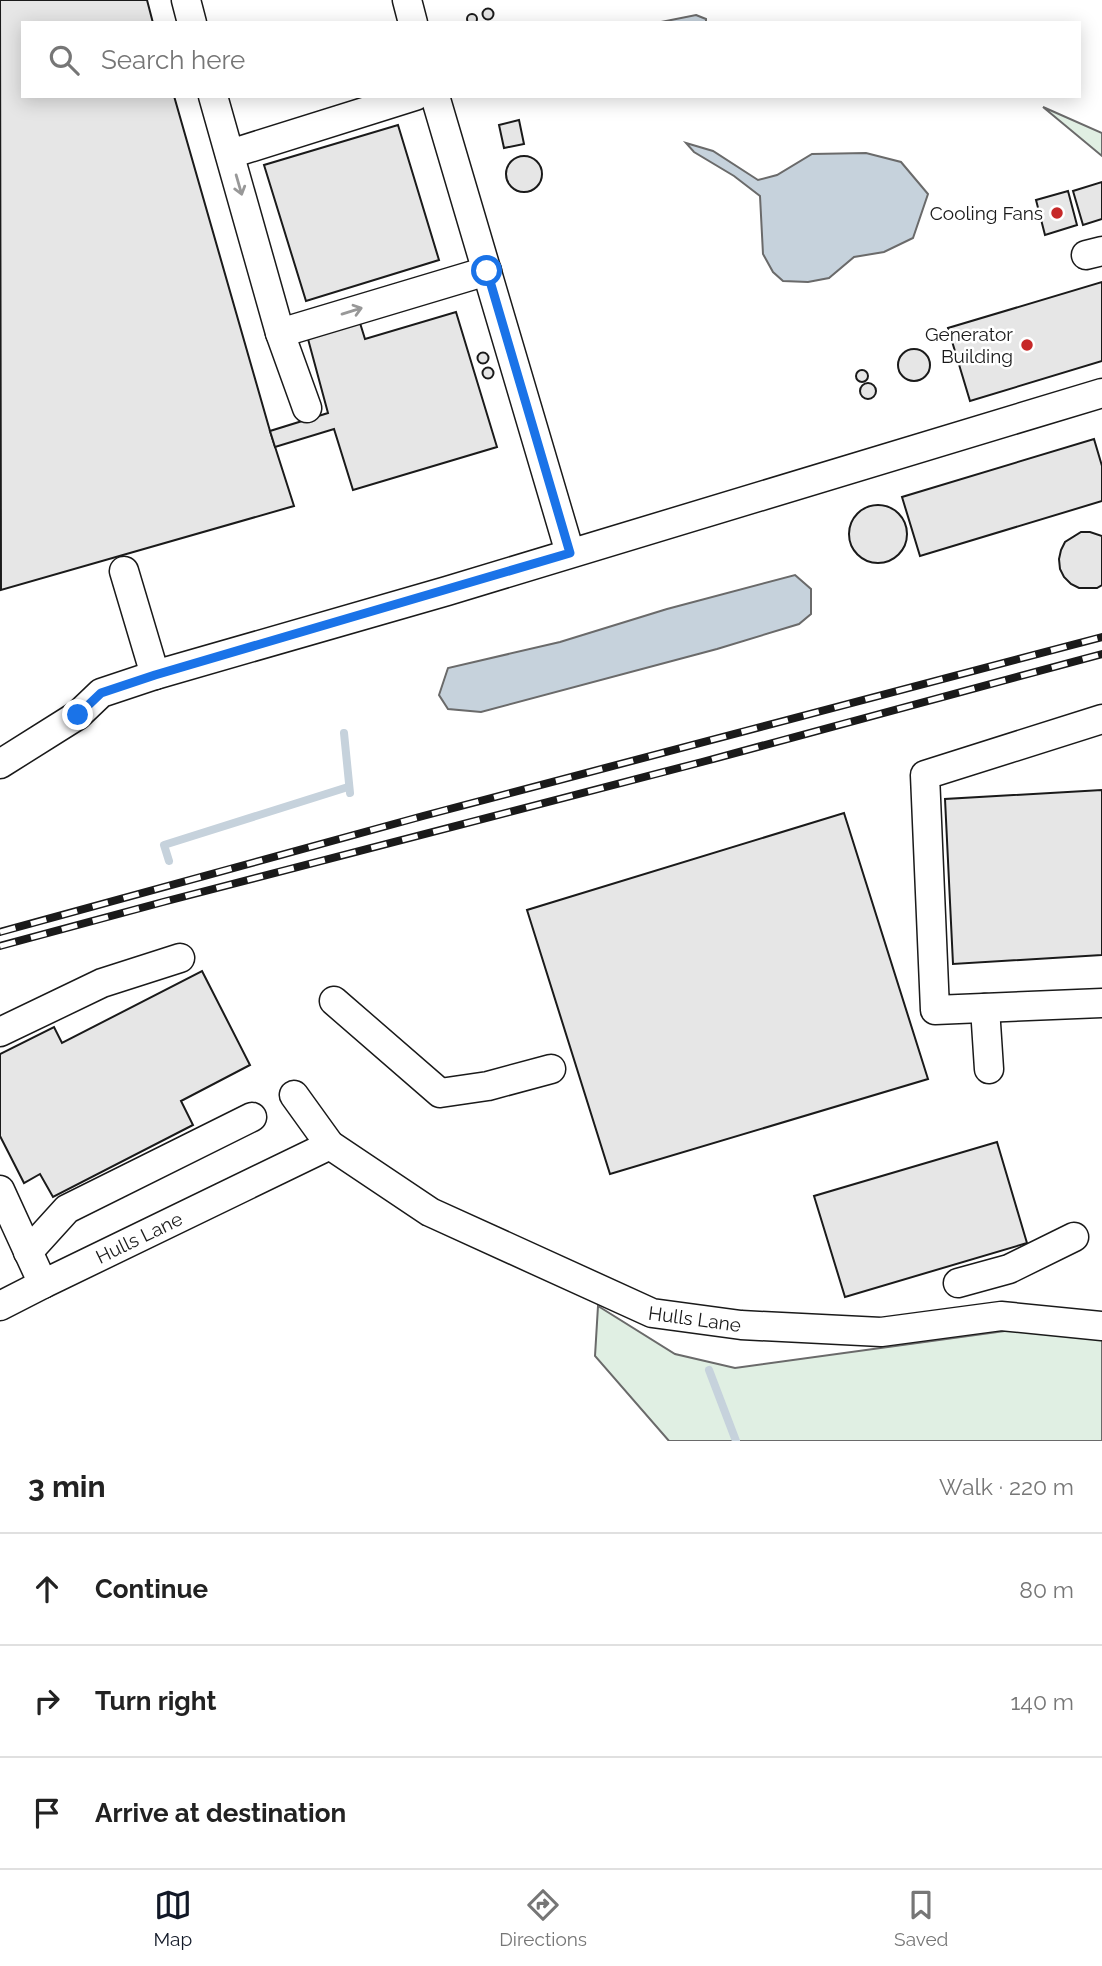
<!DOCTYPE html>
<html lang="en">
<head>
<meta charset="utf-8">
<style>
	:root { --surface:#fff; --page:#f2f2f2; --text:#222; --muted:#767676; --line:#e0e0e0; --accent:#111827 }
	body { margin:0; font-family:Raleway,sans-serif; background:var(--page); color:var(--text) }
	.stop { position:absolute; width:21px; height:21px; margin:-16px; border:5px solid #1a73e8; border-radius:50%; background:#fff }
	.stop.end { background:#1a73e8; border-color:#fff; box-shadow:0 2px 7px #0008 }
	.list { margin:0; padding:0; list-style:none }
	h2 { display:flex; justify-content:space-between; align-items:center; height:91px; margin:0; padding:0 28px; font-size:30px }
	h2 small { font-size:23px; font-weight:400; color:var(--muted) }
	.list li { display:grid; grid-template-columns:46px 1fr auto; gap:21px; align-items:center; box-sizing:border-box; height:112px; padding:0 28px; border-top:2px solid var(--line) }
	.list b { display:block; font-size:26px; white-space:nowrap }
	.list em { font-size:23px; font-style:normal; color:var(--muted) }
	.icon { flex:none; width:38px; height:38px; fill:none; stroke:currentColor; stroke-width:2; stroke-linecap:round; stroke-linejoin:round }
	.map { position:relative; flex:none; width:1102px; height:1441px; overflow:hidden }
	.search { position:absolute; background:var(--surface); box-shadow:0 4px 18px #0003; left:21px; right:21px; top:21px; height:77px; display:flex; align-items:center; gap:18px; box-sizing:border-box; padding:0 24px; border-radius:0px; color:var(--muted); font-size:26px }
	.sheet { height:427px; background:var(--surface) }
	nav { display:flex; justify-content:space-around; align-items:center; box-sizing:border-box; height:98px; border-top:2px solid var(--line); background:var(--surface); font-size:19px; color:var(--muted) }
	nav a { display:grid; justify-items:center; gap:4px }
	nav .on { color:var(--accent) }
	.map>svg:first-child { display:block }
</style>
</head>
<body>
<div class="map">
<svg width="1102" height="1441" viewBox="0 0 1102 1441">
	<rect width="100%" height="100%" fill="#fff"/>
	<!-- green -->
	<g fill="#e0efe3" stroke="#6a6a6a" stroke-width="2">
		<polygon points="1043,107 1102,133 1102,156"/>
		<polygon points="598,1306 675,1354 735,1368 1012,1330 1102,1333 1102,1441 669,1441 595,1356"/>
	</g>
	<!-- water -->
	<g fill="#c6d2dc" stroke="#6a6a6a" stroke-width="2">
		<polygon points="696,15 706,19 706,23 656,23"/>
		<polygon points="686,143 713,151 758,180 777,175 812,154 866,153 901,162 928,194 913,238 884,252 854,257 829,278 808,282 783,281 773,272 763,254 760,196 734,176 694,152"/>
		<polygon points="795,575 811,589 811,614 799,624 717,649 481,712 448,709 439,695 448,668 560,642 667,609"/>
	</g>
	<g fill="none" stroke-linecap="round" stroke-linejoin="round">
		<!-- stream -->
		<g stroke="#c6d2dc" stroke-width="8">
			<polyline points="344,733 350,793"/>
			<polyline points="169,861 164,845 348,787"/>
			<polyline points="709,1370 736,1441"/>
		</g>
	</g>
	<!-- building -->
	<g fill="#e6e6e6" stroke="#1a1a1a" stroke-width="2">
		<polygon points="0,0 147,0 153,23 23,23 23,96 174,96 270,431 294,506 1,590"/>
		<circle cx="488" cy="14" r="5.5"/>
		<circle cx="472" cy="19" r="5"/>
		<polygon points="519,120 524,144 504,148 499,125"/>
		<polygon points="398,125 439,260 306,301 264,165"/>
		<circle cx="524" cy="174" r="18"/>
		<polygon points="1102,182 1102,219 1083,225 1073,191"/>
		<polygon points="1068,191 1077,225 1045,235 1036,200"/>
		<polygon points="1102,282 1102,361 970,401 948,328"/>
		<polygon points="456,312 497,447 353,490 334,429 275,447 270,431 328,413 308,339 360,323 365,339"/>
		<circle cx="914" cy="365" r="16"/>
		<circle cx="483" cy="358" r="5.5"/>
		<circle cx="488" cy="373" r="5.5"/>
		<circle cx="862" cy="376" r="6"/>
		<circle cx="868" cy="391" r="8"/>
		<polygon points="1094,439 1102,466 1102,501 920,556 902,497"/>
		<circle cx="878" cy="534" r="29"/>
		<polygon points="1081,532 1090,532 1102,536 1102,585 1097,588 1079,588 1071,584 1064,577 1060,569 1059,559 1061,550 1065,542"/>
		<polygon points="1102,790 1102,955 953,964 945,799"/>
		<polygon points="844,813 928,1079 610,1174 527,910"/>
		<polygon points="202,971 250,1065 181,1101 193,1125 53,1197 40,1174 24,1183 0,1136 0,1054 54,1027 62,1043"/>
		<polygon points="997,1142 1027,1243 845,1297 814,1196"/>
	</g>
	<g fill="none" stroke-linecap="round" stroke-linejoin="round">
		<!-- minor casing -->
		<g stroke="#1a1a1a" stroke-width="31">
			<g id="minor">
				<polyline points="186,0 192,23"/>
				<polyline points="407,0 413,23"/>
				<polyline points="213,96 280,333 487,271"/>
				<polyline points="435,96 570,553"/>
				<polyline points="230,154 415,96"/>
				<polyline points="1086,255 1102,251"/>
				<polyline points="280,333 307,408"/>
				<polyline points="124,571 155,675 447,591 1102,393"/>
				<polyline points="1102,719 925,775 935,1010 1102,1003"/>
				<polyline points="0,764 78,715 101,693 155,675"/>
				<polyline points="334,1001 440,1093 488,1086 551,1069"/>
				<polyline points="985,1008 989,1069"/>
				<polyline points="0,1032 102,983 180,958"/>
				<path id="s1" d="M294,1095L330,1145L430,1212L652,1313L741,1325L881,1332L1001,1316L1102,1326"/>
				<path id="s2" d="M0,1190L43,1284L330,1145"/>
				<polyline points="28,1252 67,1209 252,1117"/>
				<polyline points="958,1283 1009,1269 1074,1237"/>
				<polyline points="0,1306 43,1284"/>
			</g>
		</g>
		<!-- minor -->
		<use href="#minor" stroke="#fff" stroke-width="28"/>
		<!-- rail casing -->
		<g stroke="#1a1a1a" stroke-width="8">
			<g id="rail">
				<polyline points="0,932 423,816 1102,637"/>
				<polyline points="0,946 163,902 702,762 1102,654"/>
			</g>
		</g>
		<!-- rail -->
		<use href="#rail" stroke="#fff" stroke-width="5" stroke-dasharray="16" stroke-linecap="butt"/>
	</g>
	<!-- one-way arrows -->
	<defs><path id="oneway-shaft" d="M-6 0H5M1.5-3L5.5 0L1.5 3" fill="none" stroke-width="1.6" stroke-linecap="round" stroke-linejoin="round" transform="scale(1.75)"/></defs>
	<g stroke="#989898">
		<use href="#oneway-shaft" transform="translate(239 185) rotate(74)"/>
		<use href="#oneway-shaft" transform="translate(352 311) rotate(-17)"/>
	</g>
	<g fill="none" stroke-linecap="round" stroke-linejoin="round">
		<!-- route -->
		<polyline stroke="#1a73e8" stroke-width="9" points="78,715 101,693 155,675 570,553 487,271"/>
	</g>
	<!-- markers -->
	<g fill="#c62828" stroke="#fff" stroke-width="2.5">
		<circle cx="1057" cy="213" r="7"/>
		<circle cx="1027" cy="345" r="7"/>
	</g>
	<g text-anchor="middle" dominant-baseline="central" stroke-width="5" stroke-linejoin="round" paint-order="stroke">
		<!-- poi labels -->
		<g font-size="19" fill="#1a1a1a" stroke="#fff" text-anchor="end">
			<text x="1043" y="213">Cooling Fans</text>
			<text x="1013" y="334">Generator<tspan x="1013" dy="22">Building</tspan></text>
		</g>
		<!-- street labels -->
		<g font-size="19" fill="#1a1a1a" stroke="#fff">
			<text stroke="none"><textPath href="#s2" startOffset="210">Hulls Lane</textPath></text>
			<text stroke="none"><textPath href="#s1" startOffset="469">Hulls Lane</textPath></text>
		</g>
	</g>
</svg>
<div class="stop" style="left:487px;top:271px"></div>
<div class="stop end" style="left:78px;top:715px"></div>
<div class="search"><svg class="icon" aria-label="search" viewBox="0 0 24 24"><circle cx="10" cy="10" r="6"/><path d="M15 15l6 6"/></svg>Search here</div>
</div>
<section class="sheet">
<h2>3 min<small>Walk · 220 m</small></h2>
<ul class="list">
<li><svg class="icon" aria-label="ahead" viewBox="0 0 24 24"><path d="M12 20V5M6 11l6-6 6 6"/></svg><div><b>Continue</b></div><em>80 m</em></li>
<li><svg class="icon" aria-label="right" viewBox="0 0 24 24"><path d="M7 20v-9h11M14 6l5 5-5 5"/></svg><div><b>Turn right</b></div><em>140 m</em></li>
<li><svg class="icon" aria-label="arrive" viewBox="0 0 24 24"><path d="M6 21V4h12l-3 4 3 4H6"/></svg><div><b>Arrive at destination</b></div></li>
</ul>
</section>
<nav>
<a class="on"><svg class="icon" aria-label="map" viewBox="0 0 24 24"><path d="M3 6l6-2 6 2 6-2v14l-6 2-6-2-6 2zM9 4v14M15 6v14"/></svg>Map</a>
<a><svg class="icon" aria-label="directions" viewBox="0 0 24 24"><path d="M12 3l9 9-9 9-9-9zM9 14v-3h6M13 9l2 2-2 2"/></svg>Directions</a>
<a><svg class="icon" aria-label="saved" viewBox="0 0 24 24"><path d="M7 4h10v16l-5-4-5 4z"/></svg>Saved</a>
</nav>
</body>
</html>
